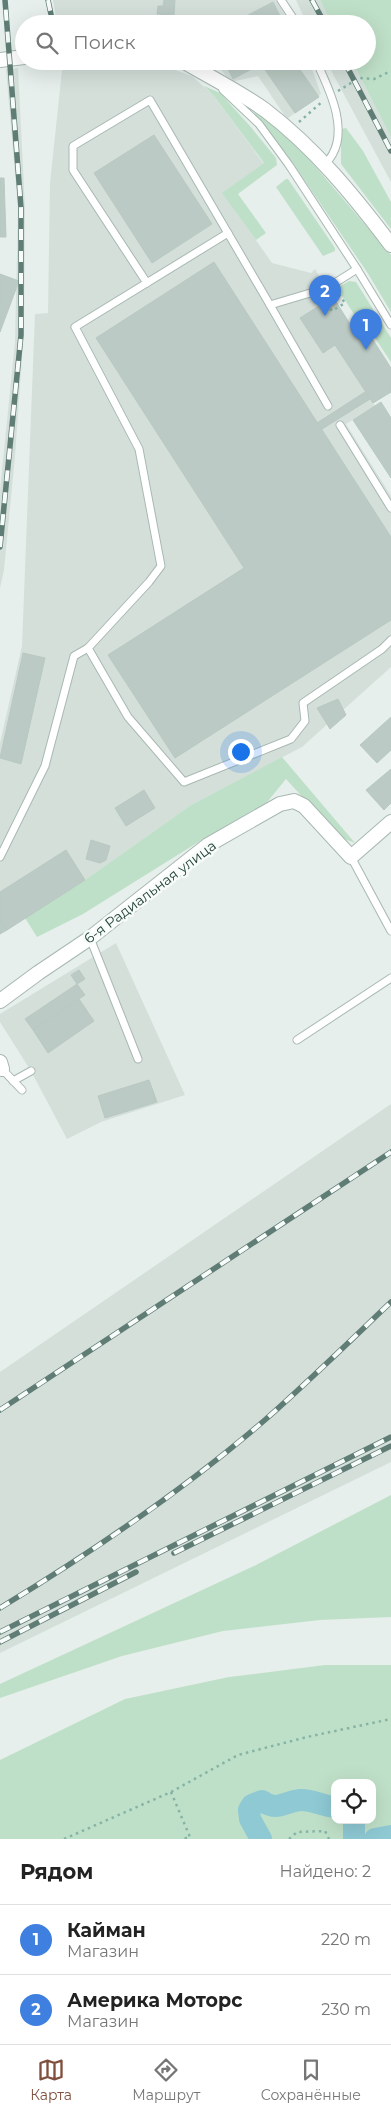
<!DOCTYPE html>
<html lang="ru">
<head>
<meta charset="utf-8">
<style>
	:root { --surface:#fff; --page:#f6f6f6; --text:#222; --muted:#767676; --line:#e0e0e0; --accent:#804e3d }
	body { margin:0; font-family:Montserrat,sans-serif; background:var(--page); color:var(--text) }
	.controls { position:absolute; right:15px; bottom:15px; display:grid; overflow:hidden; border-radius:10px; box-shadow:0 5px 20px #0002 }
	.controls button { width:45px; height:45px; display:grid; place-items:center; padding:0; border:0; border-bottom:1px solid var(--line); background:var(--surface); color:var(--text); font:25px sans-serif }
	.you { position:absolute; left:240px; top:751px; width:18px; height:18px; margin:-12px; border:4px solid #fff; border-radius:50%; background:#1a73e8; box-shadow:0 0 0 8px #1a73e833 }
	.badge { display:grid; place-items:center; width:32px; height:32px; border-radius:50%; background:var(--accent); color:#fff; font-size:16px; font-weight:700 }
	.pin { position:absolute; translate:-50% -41px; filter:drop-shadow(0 1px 2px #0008) }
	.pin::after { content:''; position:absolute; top:26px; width:18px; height:15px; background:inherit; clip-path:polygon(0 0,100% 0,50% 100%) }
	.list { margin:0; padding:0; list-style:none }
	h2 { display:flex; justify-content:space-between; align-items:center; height:65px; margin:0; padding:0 20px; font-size:21px }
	h2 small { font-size:16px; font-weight:400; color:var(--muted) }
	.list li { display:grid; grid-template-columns:32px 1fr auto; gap:15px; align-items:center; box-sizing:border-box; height:70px; padding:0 20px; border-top:1px solid var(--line) }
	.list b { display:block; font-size:19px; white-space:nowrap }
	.list p { margin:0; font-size:16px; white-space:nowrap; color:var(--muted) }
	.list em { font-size:16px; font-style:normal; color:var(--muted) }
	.icon { flex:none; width:28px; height:28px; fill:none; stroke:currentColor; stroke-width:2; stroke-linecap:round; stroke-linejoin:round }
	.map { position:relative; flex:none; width:391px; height:1839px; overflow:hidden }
	.search { position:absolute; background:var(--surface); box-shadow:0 5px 20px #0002; left:15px; right:15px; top:15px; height:55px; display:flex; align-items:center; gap:12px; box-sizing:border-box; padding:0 18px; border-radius:28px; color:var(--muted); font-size:19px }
	.sheet { height:205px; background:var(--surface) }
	nav { display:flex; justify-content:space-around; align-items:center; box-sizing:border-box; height:70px; border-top:1px solid var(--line); background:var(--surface); font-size:14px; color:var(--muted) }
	nav a { display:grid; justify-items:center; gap:2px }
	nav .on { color:var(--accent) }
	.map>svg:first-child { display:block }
</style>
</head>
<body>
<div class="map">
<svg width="391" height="1839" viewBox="0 0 391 1839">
	<rect width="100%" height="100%" fill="#e6efeb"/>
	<!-- built -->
	<g fill="#d4dfda">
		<polygon points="53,0 276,0 290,24 57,24"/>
		<polygon points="296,0 320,0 332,24 307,24"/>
		<polygon points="63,61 149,61 192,76 214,96 264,164 223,193 272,263 311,273 315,269 391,392 373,403 375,406 346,424 391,496 391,667 302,747 191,805 85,880 0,934 0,743 22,646 35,314 48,313 50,183"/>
		<polygon points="214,61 309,61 321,94 287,119 258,76 231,82"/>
		<polygon points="326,61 352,61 391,137 391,182"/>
		<polygon points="18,68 25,208 24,329 15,456 4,570 0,588 0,490 15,342 18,208 6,69"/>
		<polygon points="116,943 185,1095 101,1122 67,1139 31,1071 0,1022 0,1014"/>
		<polygon points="391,1104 391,1462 0,1653 0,1372"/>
	</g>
	<!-- green -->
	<g fill="#bfe0c8" fill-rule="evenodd">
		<polygon points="320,0 391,0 391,137 352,61 367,61 367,24 332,24"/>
		<polygon points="204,86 220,93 250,126 276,158 277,165 238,194 266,233 256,240 222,193 264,163 214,96"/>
		<polygon points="256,110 291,138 391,255 391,312 367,272 288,156 254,113"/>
		<polygon points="346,128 363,151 391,202 391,229 341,164 341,129"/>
		<polygon points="286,179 288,179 335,248 335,251 323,256 276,187"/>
		<polygon points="349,281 356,282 391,338 391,362 365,323 361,325 337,288"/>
		<polygon points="282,757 355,843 339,837 286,779 264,806 208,836 83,914 37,937 25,918 85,880 191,805"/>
		<polygon points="391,1495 391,1617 320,1620 223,1631 122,1656 0,1698 0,1684 256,1565"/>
		<path d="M325,1665H391V1839H0V1760L125,1699L229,1677ZM335,1783H372V1820H335Z"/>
	</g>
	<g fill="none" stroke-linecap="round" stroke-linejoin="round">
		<!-- river -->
		<g stroke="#8ec9d4" stroke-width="22">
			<path d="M261,1839L250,1819L249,1810L252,1805L262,1801C279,1812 282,1802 300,1800C311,1799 323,1806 335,1807"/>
			<polyline points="354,1839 354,1820"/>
			<polyline points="375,1839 391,1836"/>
		</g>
	</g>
	<!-- building -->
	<g fill="#bbcac4" stroke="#b8c9c2">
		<polygon points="164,0 175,0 174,15 157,14 158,6 163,6"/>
		<polygon points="273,2 284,24 231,24"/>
		<polygon points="166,18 167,24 155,24 154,20"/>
		<polygon points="224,61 294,61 319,97 295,113 261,64 233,79"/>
		<polygon points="154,135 212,224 152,263 94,173"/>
		<polygon points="0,178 4,178 6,237 0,237"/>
		<polygon points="214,262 391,537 391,620 175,758 108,655 244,568 96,338"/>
		<polygon points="0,274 19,281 0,332"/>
		<polygon points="333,297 355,332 364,326 391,368 391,392 373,403 335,345 323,353 300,318"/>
		<polygon points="365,392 370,399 322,429 317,423"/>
		<polygon points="381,402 391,418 391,478 353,420"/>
		<polygon points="23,653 45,658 21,764 0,758"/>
		<polygon points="338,699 346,715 330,729 317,708"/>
		<polygon points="391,717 391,750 377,763 360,745"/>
		<polygon points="391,769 391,803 384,810 366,790"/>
		<polygon points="144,790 155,808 126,826 115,808"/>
		<polygon points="91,840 110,846 106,860 100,863 86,859"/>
		<polygon points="66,850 85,880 7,930 0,919 0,892"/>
		<polygon points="0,919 7,930 0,934"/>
		<polygon points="79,970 85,979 77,984 71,975"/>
		<polygon points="77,984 85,995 33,1030 25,1019"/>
		<polygon points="79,999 94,1021 48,1053 33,1030"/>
		<polygon points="149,1080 157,1102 105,1118 98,1096"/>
	</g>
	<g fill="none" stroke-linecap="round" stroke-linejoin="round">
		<!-- service casing -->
		<g stroke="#a8b8b2" stroke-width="9">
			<g id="service">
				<polyline points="281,0 297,24"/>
				<path d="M316,61C330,90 353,137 325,164"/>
				<polyline points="223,90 259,124 289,165 357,269 391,325"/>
				<polyline points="228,233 75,327 139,449 161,566 149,582 88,648 128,717 184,782 291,739 305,721 303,703 382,649 391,640"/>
				<polyline points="147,283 73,170 73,146 150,100 270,305 327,288 357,269"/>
				<polyline points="270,305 328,406"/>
				<polyline points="340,425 391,508"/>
				<polyline points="0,857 45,766 74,656 88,648"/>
				<polyline points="351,857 391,931"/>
				<polyline points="90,938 138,1059"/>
				<polyline points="297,1040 391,978"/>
				<polyline points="2,1069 22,1090"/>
				<polyline points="13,1081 31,1071"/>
			</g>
		</g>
		<!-- minor casing -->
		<g stroke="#a8b8b2" stroke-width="16">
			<g id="minor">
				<polyline points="0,60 24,57"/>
				<path d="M183,61C210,77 240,92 265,110C315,148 354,196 391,245"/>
				<polyline points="0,1001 38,973 90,938 208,845 280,804 294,801 304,806 351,857 391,822"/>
				<polyline points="0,1062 2,1069"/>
			</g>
		</g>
		<!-- path -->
		<g stroke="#86b3a5" stroke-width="2.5" stroke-dasharray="2.5 4" stroke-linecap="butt">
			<polyline points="338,91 359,78 374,79 391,71"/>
			<polyline points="299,122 323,101"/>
			<polyline points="323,298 332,311 345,303 337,292"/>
			<polyline points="171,1792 190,1837 182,1839"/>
			<polyline points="64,1839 171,1792 238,1755 307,1737 391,1719"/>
			<polyline points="289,1839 297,1832 325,1831 329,1839"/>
		</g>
		<!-- service -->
		<use href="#service" stroke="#fff" stroke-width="7"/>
		<!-- minor -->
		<use href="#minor" stroke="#fff" stroke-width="14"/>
		<!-- rail casing -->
		<g stroke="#5f7d75" stroke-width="5.5">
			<g id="rail">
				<polyline points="48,0 53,24"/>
				<polyline points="312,0 325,24"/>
				<polyline points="344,61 391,151"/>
				<polyline points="0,547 21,335 21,208 5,0"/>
				<polyline points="0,1410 391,1152"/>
				<polyline points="174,1553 391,1446"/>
				<path d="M0,1608C92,1552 184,1490 266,1419C309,1381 350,1341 391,1302"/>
				<polyline points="0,1632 391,1437"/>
				<polyline points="0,1642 136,1572"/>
			</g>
		</g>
		<!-- rail -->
		<use href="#rail" stroke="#f7fbf9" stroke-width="4" stroke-dasharray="11" stroke-linecap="butt"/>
	</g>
	<g text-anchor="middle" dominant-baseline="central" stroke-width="5" stroke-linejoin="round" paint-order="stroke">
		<!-- street labels -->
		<g font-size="14" fill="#24423a" stroke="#f7fbf9">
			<text transform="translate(150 892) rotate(-37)">6-я Радиальная улица</text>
		</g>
	</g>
</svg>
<div class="controls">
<button><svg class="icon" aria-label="locate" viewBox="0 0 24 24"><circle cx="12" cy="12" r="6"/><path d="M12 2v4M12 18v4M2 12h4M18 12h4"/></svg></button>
</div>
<div class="you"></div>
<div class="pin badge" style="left:366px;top:350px;background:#3f7fe0">1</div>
<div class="pin badge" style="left:325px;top:316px;background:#3f7fe0">2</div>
<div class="search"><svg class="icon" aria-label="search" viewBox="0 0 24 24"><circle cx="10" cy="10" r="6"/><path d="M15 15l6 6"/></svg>Поиск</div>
</div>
<section class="sheet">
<h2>Рядом<small>Найдено: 2</small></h2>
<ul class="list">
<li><span class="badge" style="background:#3f7fe0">1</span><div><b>Кайман</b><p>Магазин</p></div><em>220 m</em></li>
<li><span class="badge" style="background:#3f7fe0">2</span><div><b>Америка Моторс</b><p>Магазин</p></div><em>230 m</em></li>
</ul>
</section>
<nav>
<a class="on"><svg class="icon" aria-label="map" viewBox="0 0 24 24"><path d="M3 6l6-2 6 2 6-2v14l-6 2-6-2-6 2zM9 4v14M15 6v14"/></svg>Карта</a>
<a><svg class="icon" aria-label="directions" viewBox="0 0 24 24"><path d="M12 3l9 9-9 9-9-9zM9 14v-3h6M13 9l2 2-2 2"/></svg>Маршрут</a>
<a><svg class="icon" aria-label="saved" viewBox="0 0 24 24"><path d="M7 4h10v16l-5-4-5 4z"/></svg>Сохранённые</a>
</nav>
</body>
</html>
